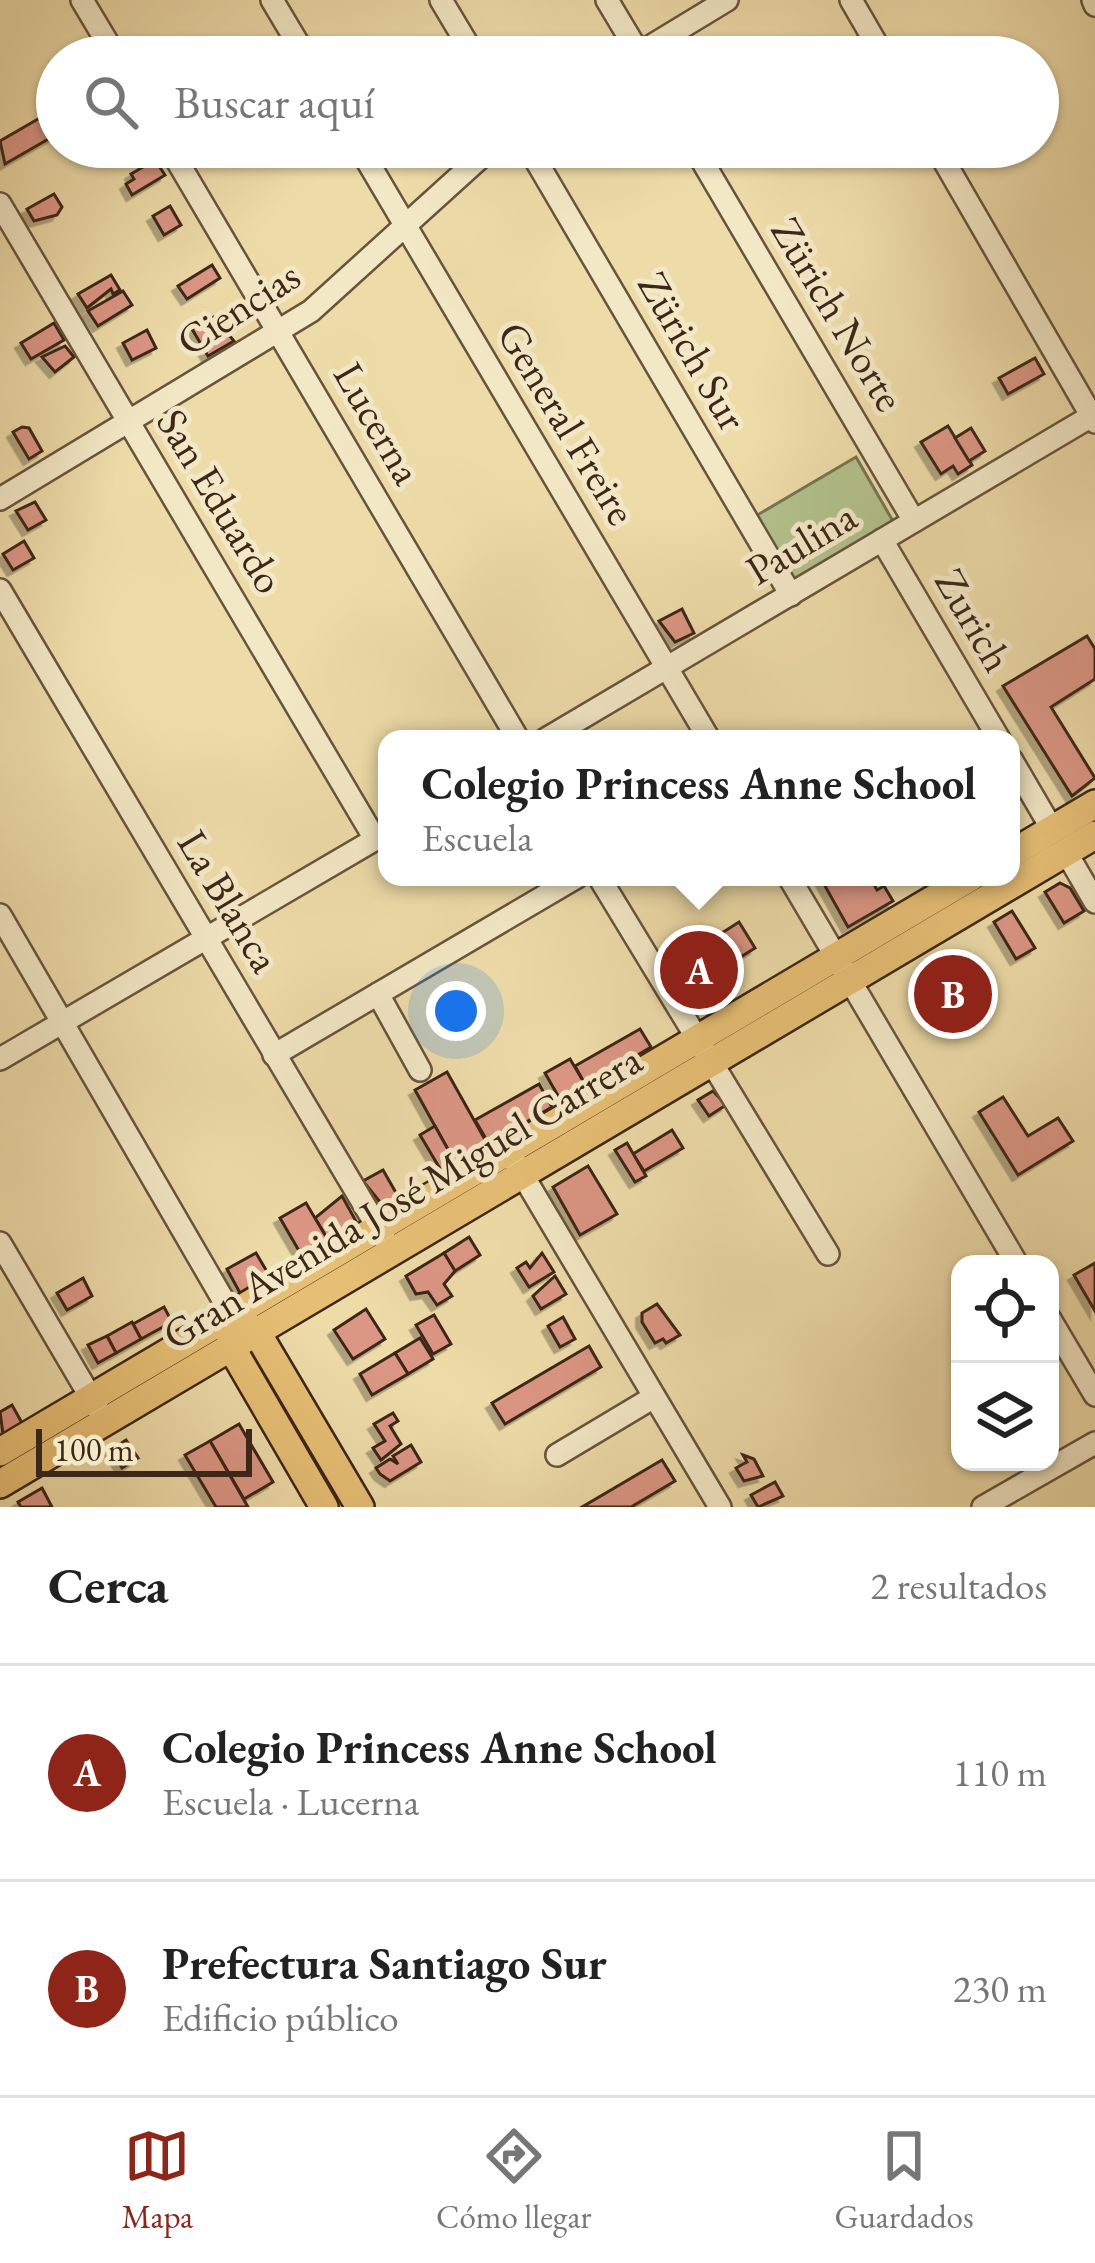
<!DOCTYPE html>
<html lang="es">
<head>
<meta charset="utf-8">
<style>
	:root { --surface:#fff; --page:#f2f2f2; --text:#222; --muted:#767676; --line:#e0e0e0; --accent:#8f2418 }
	body { margin:0; font-family:"EB Garamond",serif; background:var(--page); color:var(--text) }
	.controls { position:absolute; right:36px; bottom:36px; display:grid; overflow:hidden; border-radius:24px; box-shadow:0 3px 9px #0004 }
	.controls button { width:108px; height:108px; display:grid; place-items:center; padding:0; border:0; border-bottom:3px solid var(--line); background:var(--surface); color:var(--text); font:60px sans-serif }
	.scale { position:absolute; left:36px; bottom:30px; width:216px; box-sizing:border-box; padding-left:12px; border:6px solid #3c2719; border-top:0; font-size:33px; line-height:42px; white-space:nowrap; color:#3c2719; -webkit-text-stroke:9px #f3e8c6; paint-order:stroke }
	.you { position:absolute; left:456px; top:1011px; width:42px; height:42px; margin:-30px; border:9px solid #fff; border-radius:50%; background:#1a73e8; box-shadow:0 0 0 18px #1a73e833 }
	.badge { display:grid; place-items:center; width:78px; height:78px; border-radius:50%; background:var(--accent); color:#fff; font-size:39px; font-weight:700 }
	.pin { position:absolute; translate:-50% -50%; border:6px solid #fff; box-shadow:0 3px 12px #0006 }
	.popup { position:absolute; left:378px; top:730px; width:642px; height:156px; box-sizing:border-box; display:grid; place-content:center; border-radius:24px; background:var(--surface); filter:drop-shadow(0 3px 9px #0005); font-size:39px; white-space:nowrap; color:var(--muted) }
	.popup b { font-size:45px; color:var(--text) }
	.popup::after { content:''; position:absolute; left:50%; top:100%; margin-left:-24px; border:24px solid transparent; border-top-color:var(--surface) }
	.list { margin:0; padding:0; list-style:none }
	h2 { display:flex; justify-content:space-between; align-items:center; height:156px; margin:0; padding:0 48px; font-size:51px }
	h2 small { font-size:39px; font-weight:400; color:var(--muted) }
	.list li { display:grid; grid-template-columns:78px 1fr auto; gap:36px; align-items:center; box-sizing:border-box; height:216px; padding:0 48px; border-top:3px solid var(--line) }
	.list b { display:block; font-size:45px; white-space:nowrap }
	.list p { margin:0; font-size:39px; white-space:nowrap; color:var(--muted) }
	.list em { font-size:39px; font-style:normal; color:var(--muted) }
	.icon { flex:none; width:66px; height:66px; fill:none; stroke:currentColor; stroke-width:2; stroke-linecap:round; stroke-linejoin:round }
	.map { position:relative; flex:none; width:1095px; height:1507px; overflow:hidden }
	.search { position:absolute; background:var(--surface); box-shadow:0 3px 9px #0004; left:36px; right:36px; top:36px; height:132px; display:flex; align-items:center; gap:30px; box-sizing:border-box; padding:0 42px; border-radius:66px; color:var(--muted); font-size:45px }
	.sheet { height:588px; background:var(--surface) }
	nav { display:flex; justify-content:space-around; align-items:center; box-sizing:border-box; height:168px; border-top:3px solid var(--line); background:var(--surface); font-size:33px; color:var(--muted) }
	nav a { display:grid; justify-items:center; gap:6px }
	nav .on { color:var(--accent) }
	.map>svg:first-child { display:block }
</style>
</head>
<body>
<div class="map">
<svg width="1095" height="1507" viewBox="0 0 1095 1507">
	<defs>
		<filter id="shadow"><feDropShadow dx="-5.5" dy="5.5" stdDeviation="0" flood-color="#0004"/></filter>
	</defs>
	<rect width="100%" height="100%" fill="#eddba8"/>
	<filter id="stains"><feTurbulence type="fractalNoise" baseFrequency=".00167" numOctaves="4"/><feColorMatrix values="0 0 0 0 .2 0 0 0 0 .09 0 0 0 0 .02 0 0 0 .5 -.17"/></filter>
	<radialGradient id="worn" r=".72"><stop offset=".6" stop-color="#630" stop-opacity="0"/><stop offset="1" stop-color="#630" stop-opacity=".3"/></radialGradient>
	<!-- green -->
	<polygon fill="#b2c18c" stroke="#777452" stroke-width="3" points="856,457 894,523 792,583 754,517"/>
	<!-- building -->
	<g fill="#db9684" stroke="#3c2719" stroke-width="3" filter="url(#shadow)">
		<polygon points="45,115 57,134 5,164 0,141"/>
		<polygon points="155,160 165,175 132,195 126,184 134,179 131,174"/>
		<polygon points="54,194 62,207 57,215 34,221 27,209"/>
		<polygon points="170,206 181,225 164,235 153,216"/>
		<polygon points="212,265 220,278 187,299 178,286"/>
		<polygon points="111,275 120,290 113,294 111,289 87,308 78,294"/>
		<polygon points="123,291 132,305 98,326 88,311"/>
		<polygon points="214,317 234,341 208,356 192,329"/>
		<polygon points="54,323 64,340 31,359 21,343"/>
		<polygon points="147,330 156,348 132,360 123,343"/>
		<polygon points="65,346 74,357 55,372 42,357"/>
		<polygon points="1035,358 1044,374 1008,394 999,378"/>
		<polygon points="948,426 972,465 958,474 953,466 941,474 921,442"/>
		<polygon points="22,427 29,428 42,451 29,459 13,432"/>
		<polygon points="971,428 985,451 969,461 955,438"/>
		<polygon points="35,502 46,520 28,530 16,511"/>
		<polygon points="24,541 34,558 13,570 3,554"/>
		<polygon points="682,609 694,633 675,642 659,621"/>
		<polygon points="1087,636 1095,649 1095,679 1051,707 1095,778 1072,796 1003,686"/>
		<polygon points="820,877 870,877 877,890 884,886 893,901 848,927"/>
		<polygon points="1060,883 1070,888 1084,911 1064,923 1045,892"/>
		<polygon points="1012,911 1035,948 1016,959 994,922"/>
		<polygon points="739,922 755,948 728,965 711,940"/>
		<polygon points="640,1029 651,1047 586,1086 575,1066"/>
		<polygon points="570,1059 586,1086 561,1101 545,1073"/>
		<polygon points="447,1072 488,1145 456,1164 415,1090"/>
		<polygon points="539,1084 552,1107 489,1144 475,1120"/>
		<polygon points="713,1091 726,1105 709,1116 698,1100"/>
		<polygon points="1003,1097 1028,1136 1058,1118 1073,1141 1018,1175 979,1112"/>
		<polygon points="435,1126 456,1164 442,1172 420,1135"/>
		<polygon points="672,1130 683,1148 644,1171 633,1154"/>
		<polygon points="627,1143 646,1176 635,1182 615,1150"/>
		<polygon points="588,1166 617,1214 580,1235 553,1187"/>
		<polygon points="383,1170 399,1198 384,1207 363,1181"/>
		<polygon points="342,1196 357,1223 328,1240 315,1218"/>
		<polygon points="306,1203 328,1240 302,1256 280,1218"/>
		<polygon points="469,1237 480,1255 455,1271 444,1253"/>
		<polygon points="256,1253 269,1275 240,1293 227,1269"/>
		<polygon points="444,1253 455,1271 444,1284 452,1296 437,1305 428,1292 416,1294 406,1276"/>
		<polygon points="542,1253 554,1272 529,1287 517,1268 526,1262 530,1268"/>
		<polygon points="1095,1263 1095,1311 1074,1275"/>
		<polygon points="555,1276 566,1294 541,1309 533,1296"/>
		<polygon points="83,1278 92,1296 67,1310 57,1293"/>
		<polygon points="657,1304 680,1335 666,1343 663,1339 655,1343 642,1322 642,1313"/>
		<polygon points="164,1307 172,1322 141,1339 133,1324"/>
		<polygon points="366,1309 385,1339 353,1359 334,1330"/>
		<polygon points="434,1315 451,1344 433,1354 416,1325"/>
		<polygon points="563,1317 575,1339 560,1347 548,1326"/>
		<polygon points="132,1322 141,1339 116,1353 107,1336"/>
		<polygon points="107,1336 116,1353 98,1363 88,1345"/>
		<polygon points="420,1338 433,1359 408,1374 395,1353"/>
		<polygon points="589,1346 601,1367 505,1424 492,1403"/>
		<polygon points="395,1353 408,1374 372,1395 360,1374"/>
		<polygon points="12,1405 22,1423 3,1434 0,1412"/>
		<polygon points="393,1413 398,1421 390,1426 401,1444 381,1460 373,1448 385,1441 374,1424"/>
		<polygon points="239,1424 273,1482 244,1499 210,1441"/>
		<polygon points="126,1440 138,1458 122,1468 111,1450"/>
		<polygon points="210,1441 248,1507 216,1507 185,1455"/>
		<polygon points="411,1445 421,1462 390,1481 380,1474 376,1468 390,1459 398,1464 393,1456"/>
		<polygon points="743,1455 754,1459 763,1476 744,1481 736,1468 747,1462"/>
		<polygon points="662,1460 675,1481 631,1507 582,1507"/>
		<polygon points="775,1482 783,1496 758,1507 751,1495"/>
		<polygon points="42,1488 52,1507 21,1507 18,1502"/>
	</g>
	<g fill="none" stroke-linecap="round" stroke-linejoin="round">
		<!-- minor casing -->
		<g stroke="#68543d" stroke-width="26">
			<g id="minor">
				<polyline points="82,0 116,57"/>
				<polyline points="272,0 306,57"/>
				<polyline points="441,0 475,57"/>
				<polyline points="607,0 641,57"/>
				<polyline points="851,0 884,57"/>
				<polyline points="1093,0 1095,5"/>
				<polyline points="633,57 727,0"/>
				<polyline points="169,147 518,739"/>
				<polyline points="359,147 709,739"/>
				<polyline points="528,147 791,595"/>
				<polyline points="694,147 914,521"/>
				<polyline points="936,147 1095,422"/>
				<polyline points="0,204 375,839"/>
				<polyline points="0,499 311,311 492,147"/>
				<polyline points="882,540 999,739"/>
				<polyline points="0,590 385,1240"/>
				<polyline points="546,739 1095,414"/>
				<polyline points="1011,759 1052,829"/>
				<polyline points="1066,852 1095,902"/>
				<polyline points="599,877 828,1254"/>
				<polyline points="789,877 1017,1264"/>
				<polyline points="0,915 232,1315"/>
				<polyline points="378,994 420,1070"/>
				<polyline points="274,1055 577,877"/>
				<polyline points="0,1059 386,833"/>
				<polyline points="515,1162 720,1507"/>
				<polyline points="0,1243 97,1408"/>
				<polyline points="1050,1319 1095,1395"/>
				<polyline points="557,1455 654,1397"/>
				<polyline points="983,1507 1095,1443"/>
			</g>
		</g>
		<!-- major casing -->
		<g stroke="#3c2719" stroke-width="32">
			<g id="major">
				<polyline points="1011,854 1095,804"/>
				<polyline points="245,1324 256,1331 360,1507"/>
				<polyline points="231,1331 231,1347 324,1507"/>
				<polyline points="0,1452 971,877"/>
				<polyline points="0,1484 1095,835"/>
			</g>
		</g>
		<!-- minor -->
		<use href="#minor" stroke="#f3e8c6" stroke-width="21"/>
		<!-- major -->
		<use href="#major" stroke="#e6be74" stroke-width="27"/>
	</g>
	<g text-anchor="middle" dominant-baseline="central" stroke-width="10" stroke-linejoin="round" paint-order="stroke">
		<!-- street labels -->
		<g font-size="42" fill="#3c2719" stroke="#f3e8c6">
			<text transform="translate(238 308) rotate(-33)">Ciencias</text>
			<text transform="translate(838 314) rotate(59)">Zürich Norte</text>
			<text transform="translate(693 351) rotate(60)">Zürich Sur</text>
			<text transform="translate(378 423) rotate(60)">Lucerna</text>
			<text transform="translate(567 423) rotate(59)">General Freire</text>
			<text transform="translate(221 501) rotate(59)">San Eduardo</text>
			<text transform="translate(801 543) rotate(-31)">Paulina</text>
			<text transform="translate(974 620) rotate(60)">Zurich</text>
			<text transform="translate(229 901) rotate(59)">La Blanca</text>
			<text transform="translate(402 1197) rotate(-31)">Gran Avenida José Miguel Carrera</text>
		</g>
	</g>
	<rect width="100%" height="100%" filter="url(#stains)"/>
	<rect width="100%" height="100%" fill="url(#worn)"/>
</svg>
<div class="controls">
<button><svg class="icon" aria-label="locate" viewBox="0 0 24 24"><circle cx="12" cy="12" r="6"/><path d="M12 2v4M12 18v4M2 12h4M18 12h4"/></svg></button>
<button><svg class="icon" aria-label="layers" viewBox="0 0 24 24"><path d="M12 4l9 5-9 5-9-5zM3 14l9 5 9-5"/></svg></button>
</div>
<div class="scale">100 m</div>
<div class="you"></div>
<div class="pin badge" style="left:699px;top:970px">A</div>
<div class="popup"><b>Colegio Princess Anne School</b>Escuela</div>
<div class="pin badge" style="left:953px;top:994px">B</div>
<div class="search"><svg class="icon" aria-label="search" viewBox="0 0 24 24"><circle cx="10" cy="10" r="6"/><path d="M15 15l6 6"/></svg>Buscar aquí</div>
</div>
<section class="sheet">
<h2>Cerca<small>2 resultados</small></h2>
<ul class="list">
<li><span class="badge">A</span><div><b>Colegio Princess Anne School</b><p>Escuela · Lucerna</p></div><em>110 m</em></li>
<li><span class="badge">B</span><div><b>Prefectura Santiago Sur</b><p>Edificio público</p></div><em>230 m</em></li>
</ul>
</section>
<nav>
<a class="on"><svg class="icon" aria-label="map" viewBox="0 0 24 24"><path d="M3 6l6-2 6 2 6-2v14l-6 2-6-2-6 2zM9 4v14M15 6v14"/></svg>Mapa</a>
<a><svg class="icon" aria-label="directions" viewBox="0 0 24 24"><path d="M12 3l9 9-9 9-9-9zM9 14v-3h6M13 9l2 2-2 2"/></svg>Cómo llegar</a>
<a><svg class="icon" aria-label="saved" viewBox="0 0 24 24"><path d="M7 4h10v16l-5-4-5 4z"/></svg>Guardados</a>
</nav>
</body>
</html>
